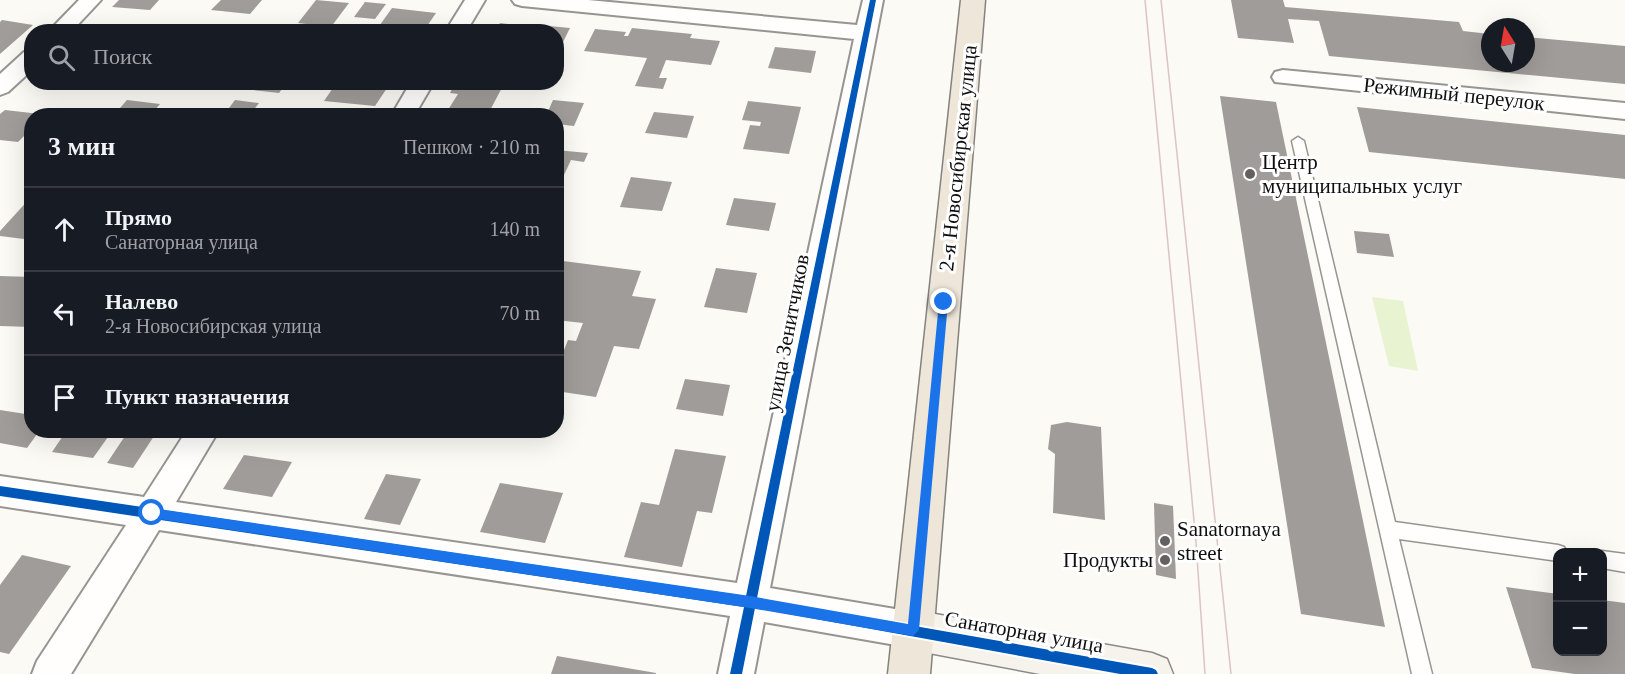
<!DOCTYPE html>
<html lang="ru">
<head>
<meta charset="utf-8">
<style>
	:root { --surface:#171b24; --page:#242831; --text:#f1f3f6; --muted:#9ea1a6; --line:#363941 }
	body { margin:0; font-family:Georgia,serif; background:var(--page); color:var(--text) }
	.controls { position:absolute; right:18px; bottom:18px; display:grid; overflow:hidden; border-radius:12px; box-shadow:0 6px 24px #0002 }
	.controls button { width:54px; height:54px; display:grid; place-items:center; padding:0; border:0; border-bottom:2px solid var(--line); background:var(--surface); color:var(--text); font:30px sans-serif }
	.compass { position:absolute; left:1481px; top:18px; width:54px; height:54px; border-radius:50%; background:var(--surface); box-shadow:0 6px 24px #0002; rotate:349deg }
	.stop { position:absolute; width:18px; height:18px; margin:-14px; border:4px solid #1a73e8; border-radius:50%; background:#fff }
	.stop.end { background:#1a73e8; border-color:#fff; box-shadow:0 2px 6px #0008 }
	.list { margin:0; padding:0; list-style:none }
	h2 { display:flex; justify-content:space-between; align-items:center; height:78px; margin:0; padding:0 24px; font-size:26px }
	h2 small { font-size:20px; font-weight:400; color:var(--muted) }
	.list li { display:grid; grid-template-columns:39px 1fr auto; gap:18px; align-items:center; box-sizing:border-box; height:84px; padding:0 24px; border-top:2px solid var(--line) }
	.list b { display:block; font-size:22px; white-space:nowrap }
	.list p { margin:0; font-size:20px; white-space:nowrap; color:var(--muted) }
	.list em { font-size:20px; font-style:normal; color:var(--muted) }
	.icon { flex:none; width:33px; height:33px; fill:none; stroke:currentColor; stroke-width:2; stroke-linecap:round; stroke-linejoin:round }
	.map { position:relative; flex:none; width:1625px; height:674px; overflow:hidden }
	.search { position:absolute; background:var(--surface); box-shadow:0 6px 24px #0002; left:24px; top:24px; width:540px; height:66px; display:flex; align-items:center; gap:15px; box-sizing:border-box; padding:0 21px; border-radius:24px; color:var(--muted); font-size:22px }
	.panel { position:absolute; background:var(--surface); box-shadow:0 6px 24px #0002; left:24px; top:108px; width:540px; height:330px; border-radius:24px }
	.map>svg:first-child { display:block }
</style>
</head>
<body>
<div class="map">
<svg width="1625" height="674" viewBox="0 0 1625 674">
	<rect width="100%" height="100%" fill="#fcfaf4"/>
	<!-- green -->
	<polygon fill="#e8f3d2" points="1372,297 1403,301 1418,371 1389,366"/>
	<!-- building -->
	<g fill="#a09c99">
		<polygon points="119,0 159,0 150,10 112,7"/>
		<polygon points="221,0 262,0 250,14 211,10"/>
		<polygon points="316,0 349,3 331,27 298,23"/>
		<polygon points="1231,0 1283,0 1285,7 1459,22 1463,31 1490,34 1490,63 1526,63 1526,37 1625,46 1625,84 1329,56 1319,21 1288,19 1294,43 1238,38"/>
		<polygon points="365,2 386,4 375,19 354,17"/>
		<polygon points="392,8 436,13 423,32 365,32 367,28 377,29"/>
		<polygon points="2,20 33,25 0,54 0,22"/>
		<polygon points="500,23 530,27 528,32 495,32"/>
		<polygon points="549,26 570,28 556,56 556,32 546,32"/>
		<polygon points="632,28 692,34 690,38 720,41 711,65 666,60 659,78 667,78 663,89 635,86 647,58 584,51 595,29 626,32 624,36 628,36"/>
		<polygon points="775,47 816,51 811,73 768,68"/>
		<polygon points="249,82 287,82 279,93 244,89"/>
		<polygon points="337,82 391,82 375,106 324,101"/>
		<polygon points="456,82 505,82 487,116 446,113 458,94 450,93"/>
		<polygon points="1220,96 1276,102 1385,627 1301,614"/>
		<polygon points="127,100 160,104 150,116 113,116"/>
		<polygon points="235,100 259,103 249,116 223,116"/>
		<polygon points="553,100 584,103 574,126 556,124 556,116 546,116"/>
		<polygon points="748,101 801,107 789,154 743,149 750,125 760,126 761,122 742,120"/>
		<polygon points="1357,107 1625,135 1625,179 1369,152"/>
		<polygon points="5,110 40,114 40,116 32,116 32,128 18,142 0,140 0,114"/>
		<polygon points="654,112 694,116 687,138 645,133"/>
		<polygon points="556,150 588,153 584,162 571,160 556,192"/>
		<polygon points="631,177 672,182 662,211 620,207"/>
		<polygon points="32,196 32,240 0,236 0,231"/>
		<polygon points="734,198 776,203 769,231 726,225"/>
		<polygon points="1354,231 1389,234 1394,257 1357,253"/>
		<polygon points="563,261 641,271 632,296 656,299 639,349 614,346 596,397 556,391 556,370 568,340 576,341 583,323 556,320 556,276"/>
		<polygon points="716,268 757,273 747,313 704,307"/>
		<polygon points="0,276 32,277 31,327 0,326"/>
		<polygon points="685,379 730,385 723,416 676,409"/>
		<polygon points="0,410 32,415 32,430 40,430 27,448 0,443"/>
		<polygon points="1067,422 1101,427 1105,520 1053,513 1055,454 1048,449 1051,425"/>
		<polygon points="67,430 113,430 93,458 52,452"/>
		<polygon points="129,430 158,430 133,468 107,463"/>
		<polygon points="675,449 726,456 712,513 697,511 682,567 624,557 641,502 659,505"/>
		<polygon points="244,455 292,462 272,497 223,489"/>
		<polygon points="386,474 421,479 400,525 364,519"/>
		<polygon points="500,483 563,493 545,543 480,532"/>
		<polygon points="1154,503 1173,506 1176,579 1156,575"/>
		<polygon points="22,555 71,566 9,654 0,652 0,585"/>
		<polygon points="1506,587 1558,594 1558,652 1602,652 1602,600 1625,603 1625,674 1575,674 1532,668"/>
		<polygon points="557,656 656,673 656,674 551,674"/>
	</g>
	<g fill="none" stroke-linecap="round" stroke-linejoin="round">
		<!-- lane casing -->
		<g stroke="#969592" stroke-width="3">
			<g id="lane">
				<polygon points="1298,137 1304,141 1395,522 1558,545 1564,547 1567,552 1558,552 1558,561 1399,539 1432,674 1412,674 1292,141"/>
				<polygon points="1602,551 1625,554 1625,572 1602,568 1602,552 1597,552"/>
			</g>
		</g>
		<!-- street casing -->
		<g stroke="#969592" stroke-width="4">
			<g id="street">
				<polygon points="79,0 101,0 71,32 48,32"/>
				<polygon points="465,0 485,0 466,32 445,32"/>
				<polygon points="512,0 588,0 857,25 863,0 883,0 770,588 913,612 925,618 931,630 925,642 913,648 764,622 754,674 718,674 730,616 159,530 71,674 32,674 37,661 126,525 0,506 0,476 144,497 187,430 219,430 176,502 737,583 854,39 522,6 515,4"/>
				<polygon points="32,50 32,70 8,92 0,95 0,74 24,52"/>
				<polygon points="1283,70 1625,103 1625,119 1275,82 1272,77 1275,72"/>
				<polygon points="411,82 434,82 414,116 391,116"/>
			</g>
		</g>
		<!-- secondary casing -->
		<g stroke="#8c8b89" stroke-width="3">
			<polygon id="secondary" points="913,610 1152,653 1167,659 1173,674 1040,674 913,650 899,644 893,630 899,616"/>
		</g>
		<!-- primary casing -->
		<g stroke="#83827f" stroke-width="3">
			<polygon id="primary" points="961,0 985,0 930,674 888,674"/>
		</g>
		<!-- lane -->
		<use href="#lane" fill="#fffefd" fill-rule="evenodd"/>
		<!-- street -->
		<use href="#street" fill="#fffefd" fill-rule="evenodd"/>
		<!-- secondary -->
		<use href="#secondary" fill="#f5f3eb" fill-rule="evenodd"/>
		<!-- primary -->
		<use href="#primary" fill="#eee6d9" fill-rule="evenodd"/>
		<!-- tram -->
		<g stroke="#dac4c6" stroke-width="1.5">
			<polyline points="1145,0 1196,542 1205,674"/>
			<polyline points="1161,0 1231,674"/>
		</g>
		<!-- cycleway casing -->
		<g stroke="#fff" stroke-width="4">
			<polygon id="cycleway" points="870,0 876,0 757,598 1152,668 1156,670 1158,674 1120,674 755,608 742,674 730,674 744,607 0,496 0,486 746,596"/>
		</g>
		<!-- cycleway -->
		<use href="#cycleway" fill="#0057b8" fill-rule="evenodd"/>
	</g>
	<!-- route -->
	<polygon fill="#1a73e8" points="944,298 948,302 919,630 913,636 750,608 152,518 146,513 152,508 750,596 908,624 939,302"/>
	<!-- markers -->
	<g fill="#62615f" stroke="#fff" stroke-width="2">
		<circle cx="1250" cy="174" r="6"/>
		<circle cx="1165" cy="541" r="6"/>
		<circle cx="1165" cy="560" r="6"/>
	</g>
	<g text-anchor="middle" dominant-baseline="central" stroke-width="6" stroke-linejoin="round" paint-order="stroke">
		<!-- street labels -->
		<g font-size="21" fill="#0f0f0f" stroke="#fff">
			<text transform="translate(1454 94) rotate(6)">Режимный переулок</text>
			<text transform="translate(958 158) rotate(-84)">2-я Новосибирская улица</text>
			<text transform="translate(787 333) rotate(-79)">улица Зенитчиков</text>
			<text transform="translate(1024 632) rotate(10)">Санаторная улица</text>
		</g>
		<!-- poi labels -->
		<g font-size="21" fill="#0f0f0f" stroke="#fff" text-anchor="start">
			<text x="1262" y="162">Центр<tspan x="1262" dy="24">муниципальных услуг</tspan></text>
			<text x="1177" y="529">Sanatornaya<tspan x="1177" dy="24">street</tspan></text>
			<text x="1153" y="560" text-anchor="end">Продукты</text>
		</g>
	</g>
</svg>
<div class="controls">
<button>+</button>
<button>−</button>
</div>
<svg class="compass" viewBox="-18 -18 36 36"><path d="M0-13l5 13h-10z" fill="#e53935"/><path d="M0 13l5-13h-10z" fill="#9ea1a6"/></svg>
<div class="stop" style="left:152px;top:513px"></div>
<div class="stop end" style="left:944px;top:302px"></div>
<div class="search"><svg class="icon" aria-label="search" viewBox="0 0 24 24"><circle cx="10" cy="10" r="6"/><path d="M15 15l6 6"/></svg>Поиск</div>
<section class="panel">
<h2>3 мин<small>Пешком · 210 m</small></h2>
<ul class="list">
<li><svg class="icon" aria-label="ahead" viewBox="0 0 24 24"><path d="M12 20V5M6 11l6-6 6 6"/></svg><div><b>Прямо</b><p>Санаторная улица</p></div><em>140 m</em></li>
<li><svg class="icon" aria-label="left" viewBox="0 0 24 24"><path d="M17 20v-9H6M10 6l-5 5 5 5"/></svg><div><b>Налево</b><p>2-я Новосибирская улица</p></div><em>70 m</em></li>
<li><svg class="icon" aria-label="arrive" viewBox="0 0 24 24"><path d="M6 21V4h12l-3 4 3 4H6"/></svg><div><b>Пункт назначения</b></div></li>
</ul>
</section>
</div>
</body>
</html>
